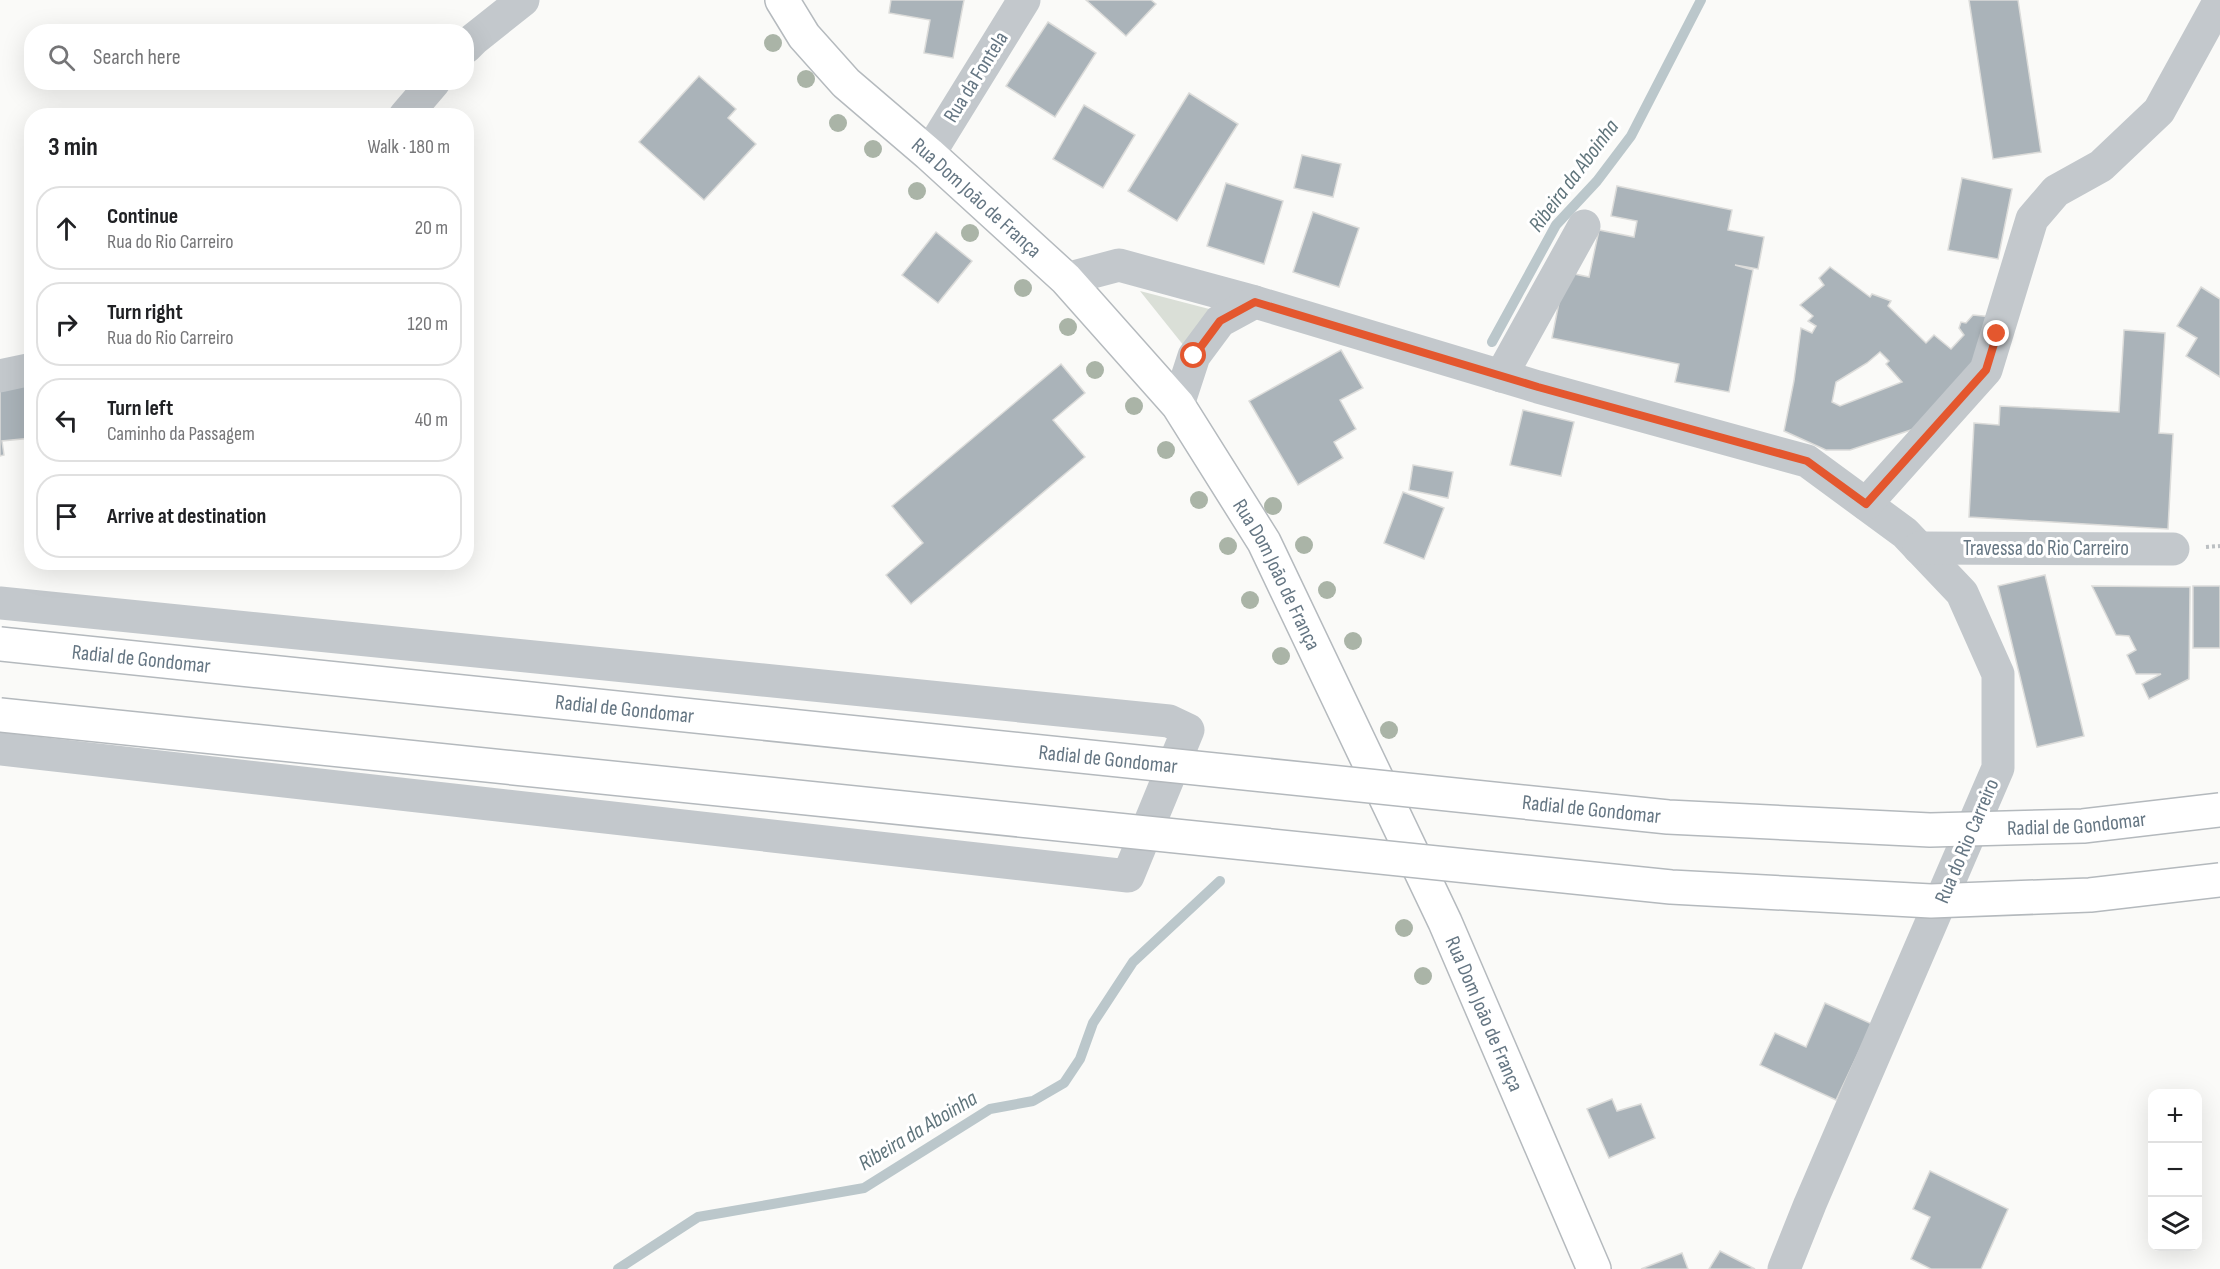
<!DOCTYPE html>
<html lang="en">
<head>
<meta charset="utf-8">
<style>
	:root { --surface:#fff; --page:#f6f6f6; --text:#202124; --muted:#757577; --line:#e0e0e0 }
	body { margin:0; font-family:"Sofia Sans Condensed",sans-serif; background:var(--page); color:var(--text) }
	.controls { position:absolute; right:18px; bottom:18px; display:grid; overflow:hidden; border-radius:12px; box-shadow:0 6px 24px #0002 }
	.controls button { width:54px; height:54px; display:grid; place-items:center; padding:0; border:0; border-bottom:2px solid var(--line); background:var(--surface); color:var(--text); font:30px sans-serif }
	.stop { position:absolute; width:18px; height:18px; margin:-14px; border:4px solid #e4572e; border-radius:50%; background:#fff }
	.stop.end { background:#e4572e; border-color:#fff; box-shadow:0 2px 6px #0008 }
	.list { margin:0; padding:0; list-style:none }
	h2 { display:flex; justify-content:space-between; align-items:center; height:78px; margin:0; padding:0 24px; font-size:26px }
	h2 small { font-size:20px; font-weight:400; color:var(--muted) }
	.list li { display:grid; grid-template-columns:39px 1fr auto; gap:18px; align-items:center; box-sizing:border-box; height:84px; margin:0 12px 12px; padding:0 12px; border:2px solid var(--line); border-radius:24px }
	.list b { display:block; font-size:22px; white-space:nowrap }
	.list p { margin:0; font-size:20px; white-space:nowrap; color:var(--muted) }
	.list em { font-size:20px; font-style:normal; color:var(--muted) }
	.icon { flex:none; width:33px; height:33px; fill:none; stroke:currentColor; stroke-width:2; stroke-linecap:round; stroke-linejoin:round }
	.map { position:relative; flex:none; width:2220px; height:1269px; overflow:hidden }
	.search { position:absolute; background:var(--surface); box-shadow:0 6px 24px #0002; left:24px; top:24px; width:450px; height:66px; display:flex; align-items:center; gap:15px; box-sizing:border-box; padding:0 21px; border-radius:24px; color:var(--muted); font-size:22px }
	.panel { position:absolute; background:var(--surface); box-shadow:0 6px 24px #0002; left:24px; top:108px; width:450px; height:462px; border-radius:24px }
	.map>svg:first-child { display:block }
</style>
</head>
<body>
<div class="map">
<svg width="2220" height="1269" viewBox="0 0 2220 1269">
	<rect width="100%" height="100%" fill="#fafaf8"/>
	<!-- green -->
	<polygon fill="#dadfd7" points="1140,291 1213,310 1184,346"/>
	<g fill="none" stroke-linecap="round" stroke-linejoin="round">
		<!-- stream -->
		<g stroke="#bbc7cb" stroke-width="10">
			<polyline points="1492,342 1556,225 1597,181 1631,136 1701,0"/>
			<polyline points="618,1269 698,1217 864,1188 990,1109 1033,1101 1064,1083 1080,1059 1093,1023 1133,962 1220,881"/>
		</g>
	</g>
	<!-- building -->
	<g fill="#aab3b9" stroke="#dcdcda" stroke-width="1.5" fill-rule="evenodd">
		<polygon points="891,0 964,0 953,58 924,53 930,20 889,13"/>
		<polygon points="1086,0 1151,0 1156,4 1126,36"/>
		<polygon points="1969,0 2018,0 2041,152 1993,159"/>
		<polygon points="1048,22 1096,53 1055,117 1006,86"/>
		<polygon points="699,76 736,109 728,118 756,144 704,200 639,142"/>
		<polygon points="1189,93 1238,124 1177,221 1128,191"/>
		<polygon points="1084,105 1135,135 1103,188 1053,159"/>
		<polygon points="1302,155 1341,164 1333,197 1294,188"/>
		<polygon points="1962,178 2012,189 1998,259 1948,250"/>
		<polygon points="1226,183 1283,201 1264,264 1207,246"/>
		<polygon points="1617,186 1732,210 1728,230 1764,237 1758,269 1735,265 1753,270 1729,392 1675,382 1679,364 1552,338 1565,272 1589,277 1599,230 1634,237 1637,221 1611,216"/>
		<polygon points="1313,212 1359,228 1339,287 1293,272"/>
		<polygon points="936,232 972,261 938,303 902,275"/>
		<path d="M1830,267L1870,297L1872,294L1891,301L1888,306L1926,343L1934,335L1951,349L1964,335L1959,328L1961,322L1966,323L1973,315L1993,317L1959,392L1929,424L1850,450H1826L1784,431L1794,381L1801,328L1812,333L1816,326L1808,321L1813,316L1800,305L1824,285L1819,278ZM1880,352L1889,361L1886,364L1902,382L1840,406L1832,402L1836,382L1867,363Z"/>
		<polygon points="2201,287 2220,299 2220,377 2186,356 2197,338 2177,326"/>
		<polygon points="2124,330 2165,333 2159,433 2173,434 2168,529 1969,517 1974,423 1999,425 2000,406 2119,412"/>
		<polygon points="1341,350 1363,388 1340,400 1356,429 1334,442 1343,458 1298,485 1249,401"/>
		<polygon points="1061,364 1085,393 1053,420 1085,457 911,604 886,575 923,543 892,506"/>
		<polygon points="32,382 32,438 2,441 4,455 0,456 0,387"/>
		<polygon points="1523,410 1574,422 1561,476 1510,465"/>
		<polygon points="1413,465 1453,472 1448,498 1409,490"/>
		<polygon points="1403,492 1444,508 1424,559 1384,543"/>
		<polygon points="2045,575 2084,736 2037,747 1998,586"/>
		<polygon points="2092,586 2190,587 2189,679 2149,699 2142,684 2161,674 2136,674 2127,655 2136,650 2129,636 2116,635"/>
		<rect x="2193" y="586" width="27" height="62"/>
		<polygon points="1825,1003 1872,1024 1836,1100 1760,1065 1775,1033 1806,1047"/>
		<polygon points="1612,1099 1617,1111 1641,1104 1655,1138 1609,1158 1587,1109"/>
		<polygon points="1930,1171 2008,1209 1981,1269 1931,1269 1911,1259 1930,1217 1913,1209"/>
		<polygon points="1720,1251 1755,1269 1709,1269"/>
		<polygon points="1682,1253 1688,1269 1641,1269"/>
	</g>
	<g fill="none" stroke-linecap="round" stroke-linejoin="round">
		<!-- major casing -->
		<g stroke="#b5babe" stroke-width="36">
			<g id="major">
				<path id="s1" d="M782,0L804,36L846,83L929,154L1066,279L1178,405L1264,542L1445,922L1594,1269"/>
			</g>
		</g>
		<!-- path -->
		<polyline stroke="#bbbfc2" stroke-width="4" stroke-dasharray="3 3" stroke-linecap="butt" points="2206,547 2220,546"/>
		<!-- minor -->
		<g stroke="#c3c8cc" stroke-width="33">
			<polyline points="466,47 474,39 523,0"/>
			<polyline points="405,116 434,82"/>
			<polyline points="929,154 1024,0"/>
			<polyline points="1066,279 1119,265 1255,302 1538,387 1807,461 1905,533 1962,593 1998,674 1998,768 1810,1204 1784,1269"/>
			<polyline points="0,376 32,369"/>
			<polyline points="1501,376 1584,226"/>
			<polyline points="1178,405 1194,356 1220,321 1255,302"/>
			<polyline points="1866,504 1986,370 2032,219 2056,191 2101,166 2159,111 2220,0"/>
			<polyline points="1919,548 2173,549"/>
			<polyline points="0,603 1169,721 1188,730 1128,876 0,749"/>
		</g>
		<!-- major -->
		<use href="#major" stroke="#fff" stroke-width="33"/>
		<!-- highway-bridge casing -->
		<g stroke="#b4b9bd" stroke-width="36" stroke-linecap="butt">
			<g id="highway-bridge">
				<path id="s2" d="M0,644L1668,817L1930,830L2083,826L2220,810"/>
				<polyline points="0,715 1671,887 1931,901 2090,895 2220,880"/>
			</g>
		</g>
		<!-- highway-bridge -->
		<use href="#highway-bridge" stroke="#fff" stroke-width="33"/>
	</g>
	<!-- trees -->
	<g fill="#aab4a7">
		<circle cx="773" cy="43" r="9"/>
		<circle cx="806" cy="79" r="9"/>
		<circle cx="838" cy="123" r="9"/>
		<circle cx="873" cy="149" r="9"/>
		<circle cx="917" cy="191" r="9"/>
		<circle cx="970" cy="233" r="9"/>
		<circle cx="1023" cy="288" r="9"/>
		<circle cx="1068" cy="327" r="9"/>
		<circle cx="1095" cy="370" r="9"/>
		<circle cx="1134" cy="406" r="9"/>
		<circle cx="1166" cy="450" r="9"/>
		<circle cx="1199" cy="500" r="9"/>
		<circle cx="1273" cy="506" r="9"/>
		<circle cx="1304" cy="545" r="9"/>
		<circle cx="1228" cy="546" r="9"/>
		<circle cx="1327" cy="590" r="9"/>
		<circle cx="1250" cy="600" r="9"/>
		<circle cx="1353" cy="641" r="9"/>
		<circle cx="1281" cy="656" r="9"/>
		<circle cx="1389" cy="730" r="9"/>
		<circle cx="1404" cy="928" r="9"/>
		<circle cx="1423" cy="976" r="9"/>
	</g>
	<g fill="none" stroke-linecap="round" stroke-linejoin="round">
		<!-- route -->
		<polyline stroke="#e4572e" stroke-width="8" points="1194,356 1220,321 1255,302 1538,387 1807,461 1866,504 1986,370 1997,334"/>
	</g>
	<g text-anchor="middle" dominant-baseline="central" stroke-width="6" stroke-linejoin="round" paint-order="stroke">
		<!-- street labels -->
		<g font-size="21" fill="#657683" stroke="#fff">
			<text transform="translate(976 77) rotate(-58)">Rua da Fontela</text>
			<text stroke="none"><textPath href="#s1" startOffset="279">Rua Dom João de França</textPath></text>
			<text x="2046" y="548">Travessa do Rio Carreiro</text>
			<text stroke="none"><textPath href="#s1" startOffset="765">Rua Dom João de França</textPath></text>
			<text stroke="none"><textPath href="#s2" startOffset="142">Radial de Gondomar</textPath></text>
			<text stroke="none"><textPath href="#s2" startOffset="628">Radial de Gondomar</textPath></text>
			<text stroke="none"><textPath href="#s2" startOffset="1114">Radial de Gondomar</textPath></text>
			<text stroke="none"><textPath href="#s2" startOffset="1600">Radial de Gondomar</textPath></text>
			<text stroke="none"><textPath href="#s2" startOffset="2086">Radial de Gondomar</textPath></text>
			<text transform="translate(1967 841) rotate(-67)">Rua do Rio Carreiro</text>
			<text stroke="none"><textPath href="#s1" startOffset="1251">Rua Dom João de França</textPath></text>
		</g>
		<!-- water labels -->
		<g font-size="22" font-style="italic" fill="#60757c" stroke="#fff">
			<text transform="translate(1574 176) rotate(-53)">Ribeira da Aboinha</text>
			<text transform="translate(918 1131) rotate(-31)">Ribeira da Aboinha</text>
		</g>
	</g>
</svg>
<div class="controls">
<button>+</button>
<button>−</button>
<button><svg class="icon" aria-label="layers" viewBox="0 0 24 24"><path d="M12 4l9 5-9 5-9-5zM3 14l9 5 9-5"/></svg></button>
</div>
<div class="stop" style="left:1194px;top:356px"></div>
<div class="stop end" style="left:1997px;top:334px"></div>
<div class="search"><svg class="icon" aria-label="search" viewBox="0 0 24 24"><circle cx="10" cy="10" r="6"/><path d="M15 15l6 6"/></svg>Search here</div>
<section class="panel">
<h2>3 min<small>Walk · 180 m</small></h2>
<ul class="list">
<li><svg class="icon" aria-label="ahead" viewBox="0 0 24 24"><path d="M12 20V5M6 11l6-6 6 6"/></svg><div><b>Continue</b><p>Rua do Rio Carreiro</p></div><em>20 m</em></li>
<li><svg class="icon" aria-label="right" viewBox="0 0 24 24"><path d="M7 20v-9h11M14 6l5 5-5 5"/></svg><div><b>Turn right</b><p>Rua do Rio Carreiro</p></div><em>120 m</em></li>
<li><svg class="icon" aria-label="left" viewBox="0 0 24 24"><path d="M17 20v-9H6M10 6l-5 5 5 5"/></svg><div><b>Turn left</b><p>Caminho da Passagem</p></div><em>40 m</em></li>
<li><svg class="icon" aria-label="arrive" viewBox="0 0 24 24"><path d="M6 21V4h12l-3 4 3 4H6"/></svg><div><b>Arrive at destination</b></div></li>
</ul>
</section>
</div>
</body>
</html>
